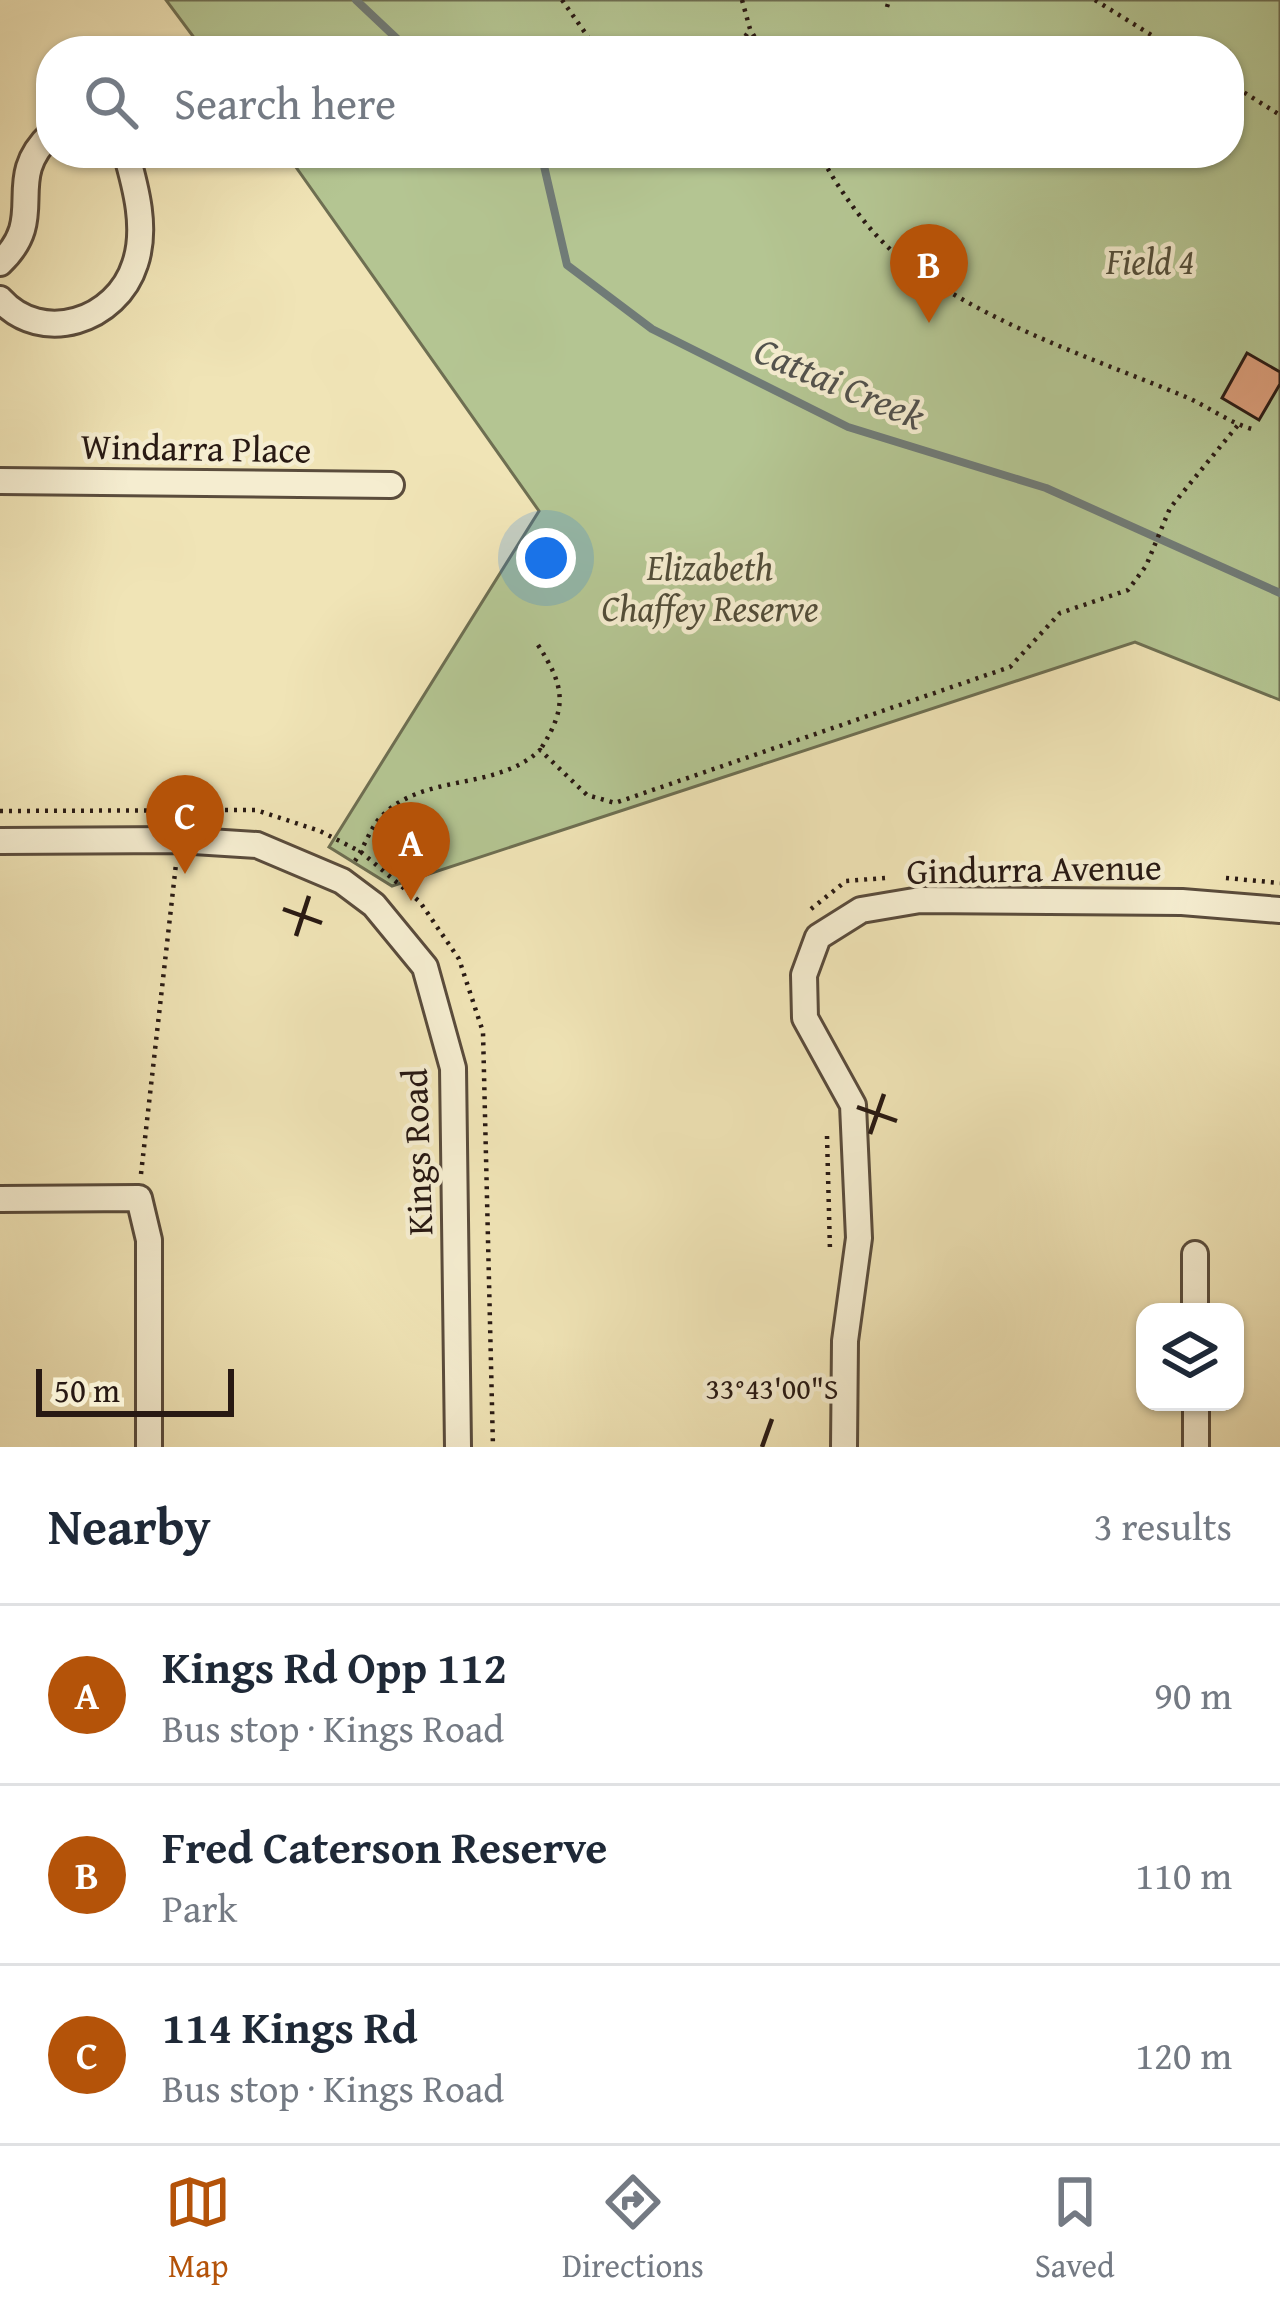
<!DOCTYPE html>
<html lang="en">
<head>
<meta charset="utf-8">
<style>
	:root { --surface:#fff; --page:#f2f2f3; --text:#1f2937; --muted:#747a83; --line:#e0e1e3; --accent:#b45309 }
	body { margin:0; font-family:"Gentium Book Plus",serif; background:var(--page); color:var(--text) }
	.controls { position:absolute; right:36px; bottom:36px; display:grid; overflow:hidden; border-radius:24px; box-shadow:0 3px 9px #0004 }
	.controls button { width:108px; height:108px; display:grid; place-items:center; padding:0; border:0; border-bottom:3px solid var(--line); background:var(--surface); color:var(--text); font:60px sans-serif }
	.scale { position:absolute; left:36px; bottom:30px; width:198px; box-sizing:border-box; padding-left:12px; border:6px solid #281913; border-top:0; font-size:33px; line-height:42px; white-space:nowrap; color:#281913; -webkit-text-stroke:9px #f5edd0; paint-order:stroke }
	.you { position:absolute; left:546px; top:558px; width:42px; height:42px; margin:-30px; border:9px solid #fff; border-radius:50%; background:#1a73e8; box-shadow:0 0 0 18px #1a73e833 }
	.badge { display:grid; place-items:center; width:78px; height:78px; border-radius:50%; background:var(--accent); color:#fff; font-size:39px; font-weight:700 }
	.pin { position:absolute; translate:-50% -99px; filter:drop-shadow(0 3px 6px #0008) }
	.pin::after { content:''; position:absolute; top:63px; width:42px; height:36px; background:inherit; clip-path:polygon(0 0,100% 0,50% 100%) }
	.list { margin:0; padding:0; list-style:none }
	h2 { display:flex; justify-content:space-between; align-items:center; height:156px; margin:0; padding:0 48px; font-size:51px }
	h2 small { font-size:39px; font-weight:400; color:var(--muted) }
	.list li { display:grid; grid-template-columns:78px 1fr auto; gap:36px; align-items:center; box-sizing:border-box; height:180px; padding:0 48px; border-top:3px solid var(--line) }
	.list b { display:block; font-size:45px; white-space:nowrap }
	.list p { margin:0; font-size:39px; white-space:nowrap; color:var(--muted) }
	.list em { font-size:39px; font-style:normal; color:var(--muted) }
	.icon { flex:none; width:66px; height:66px; fill:none; stroke:currentColor; stroke-width:2; stroke-linecap:round; stroke-linejoin:round }
	.map { position:relative; flex:none; width:1280px; height:1447px; overflow:hidden }
	.search { position:absolute; background:var(--surface); box-shadow:0 3px 9px #0004; left:36px; right:36px; top:36px; height:132px; display:flex; align-items:center; gap:30px; box-sizing:border-box; padding:0 42px; border-radius:48px; color:var(--muted); font-size:45px }
	.sheet { height:696px; background:var(--surface) }
	nav { display:flex; justify-content:space-around; align-items:center; box-sizing:border-box; height:168px; border-top:3px solid var(--line); background:var(--surface); font-size:33px; color:var(--muted) }
	nav a { display:grid; justify-items:center; gap:6px }
	nav .on { color:var(--accent) }
	.map>svg:first-child { display:block }
</style>
</head>
<body>
<div class="map">
<svg width="1280" height="1447" viewBox="0 0 1280 1447">
	<rect width="100%" height="100%" fill="#f0e4b6"/>
	<filter id="stains"><feTurbulence type="fractalNoise" baseFrequency=".00167" numOctaves="4"/><feColorMatrix values="0 0 0 0 .2 0 0 0 0 .09 0 0 0 0 .02 0 0 0 .5 -.17"/></filter>
	<radialGradient id="worn" r=".72"><stop offset=".6" stop-color="#630" stop-opacity="0"/><stop offset="1" stop-color="#630" stop-opacity=".3"/></radialGradient>
	<!-- green -->
	<polygon fill="#b4c592" stroke="#6e6f52" stroke-width="3" points="166,0 1280,0 1280,700 1135,642 392,886 329,847 539,511 286,153 1229,153 1229,51 204,51"/>
	<g fill="none" stroke-linecap="round" stroke-linejoin="round">
		<!-- stream -->
		<g stroke="#707b77" stroke-width="8">
			<polyline points="356,0 410,51"/>
			<polyline points="541,153 567,265 652,329 848,427 1046,488 1280,593"/>
		</g>
	</g>
	<!-- building -->
	<polygon fill="#dd9f7c" stroke="#281913" stroke-width="3" points="1247,353 1280,372 1280,384 1259,420 1222,398"/>
	<g fill="none" stroke-linecap="round" stroke-linejoin="round">
		<!-- minor casing -->
		<g stroke="#5a4c3c" stroke-width="30">
			<g id="minor">
				<path d="M0,263C50,216 1,181 51,134"/>
				<path d="M0,299C42,346 117,321 135,264C147,229 136,188 126,153"/>
				<polyline points="0,481 391,485"/>
				<polyline points="0,841 178,840 257,845 342,881 374,905 425,967 453,1068 458,1447"/>
				<polyline points="0,1199 139,1198 149,1240 149,1447"/>
				<polyline points="1195,1254 1195,1312"/>
				<polyline points="1196,1402 1196,1447"/>
				<polyline points="844,1447 845,1341 859,1238 853,1105 805,1018 804,975 818,937 861,910 920,900 1182,902 1280,910"/>
			</g>
		</g>
		<!-- path -->
		<g stroke="#281913" stroke-width="4.5" stroke-dasharray="3 6" stroke-linecap="butt">
			<polyline points="562,0 598,51"/>
			<polyline points="742,0 750,29 763,51"/>
			<polyline points="1095,0 1177,51"/>
			<polyline points="887,7 889,0"/>
			<polyline points="735,51 749,31"/>
			<polyline points="1229,83 1280,115"/>
			<path d="M819,153C838,189 871,236 904,261C988,325 1090,357 1186,397C1209,407 1228,422 1252,429"/>
			<path d="M538,645C565,687 568,707 540,750"/>
			<polyline points="0,811 256,810 320,831 361,852 420,902 459,959 483,1032 493,1447"/>
			<path d="M355,861C363,849 369,832 378,820C421,771 494,793 540,750L587,795L615,803L1010,667L1060,613L1128,590L1146,566L1170,508L1238,425"/>
			<polyline points="1226,878 1280,883"/>
			<polyline points="811,909 846,881 885,878"/>
			<polyline points="827,1136 830,1251"/>
			<polyline points="141,1174 176,864"/>
		</g>
		<!-- minor -->
		<use href="#minor" stroke="#f5edd0" stroke-width="24"/>
	</g>
	<!-- ticks -->
	<path fill="none" stroke="#281913" stroke-width="4.5" d="M283,909L322,923M296,936L309,896M857,1107L897,1121M870,1134L884,1094M762,1447L772,1419"/>
	<g text-anchor="middle" dominant-baseline="central" stroke-width="9" stroke-linejoin="round" paint-order="stroke">
		<!-- park labels -->
		<g font-size="36" font-style="italic" fill="#524d39" stroke="#f5edd0">
			<text x="1150" y="260">Field 4</text>
			<text x="710" y="566">Elizabeth<tspan x="710" dy="41">Chaffey Reserve</tspan></text>
		</g>
		<!-- street labels -->
		<g font-size="36" fill="#281913" stroke="#f5edd0">
			<text transform="translate(196 447) rotate(1)">Windarra Place</text>
			<text transform="translate(1034 868) rotate(-1)">Gindurra Avenue</text>
			<text transform="translate(416 1152) rotate(-92)">Kings Road</text>
		</g>
		<!-- water labels -->
		<g font-size="39" font-style="italic" fill="#52524d" stroke="#f5edd0">
			<text transform="translate(840 382) rotate(23)">Cattai Creek</text>
		</g>
	</g>
	<g font-size="30" text-anchor="middle" fill="#281913" stroke="#f5edd0" stroke-width="9" stroke-linejoin="round" paint-order="stroke">
		<text x="772" y="1399">33°43'00"S</text>
	</g>
	<rect width="100%" height="100%" filter="url(#stains)"/>
	<rect width="100%" height="100%" fill="url(#worn)"/>
</svg>
<div class="controls">
<button><svg class="icon" aria-label="layers" viewBox="0 0 24 24"><path d="M12 4l9 5-9 5-9-5zM3 14l9 5 9-5"/></svg></button>
</div>
<div class="scale">50 m</div>
<div class="you"></div>
<div class="pin badge" style="left:411px;top:901px">A</div>
<div class="pin badge" style="left:929px;top:323px">B</div>
<div class="pin badge" style="left:185px;top:874px">C</div>
<div class="search"><svg class="icon" aria-label="search" viewBox="0 0 24 24"><circle cx="10" cy="10" r="6"/><path d="M15 15l6 6"/></svg>Search here</div>
</div>
<section class="sheet">
<h2>Nearby<small>3 results</small></h2>
<ul class="list">
<li><span class="badge">A</span><div><b>Kings Rd Opp 112</b><p>Bus stop · Kings Road</p></div><em>90 m</em></li>
<li><span class="badge">B</span><div><b>Fred Caterson Reserve</b><p>Park</p></div><em>110 m</em></li>
<li><span class="badge">C</span><div><b>114 Kings Rd</b><p>Bus stop · Kings Road</p></div><em>120 m</em></li>
</ul>
</section>
<nav>
<a class="on"><svg class="icon" aria-label="map" viewBox="0 0 24 24"><path d="M3 6l6-2 6 2 6-2v14l-6 2-6-2-6 2zM9 4v14M15 6v14"/></svg>Map</a>
<a><svg class="icon" aria-label="directions" viewBox="0 0 24 24"><path d="M12 3l9 9-9 9-9-9zM9 14v-3h6M13 9l2 2-2 2"/></svg>Directions</a>
<a><svg class="icon" aria-label="saved" viewBox="0 0 24 24"><path d="M7 4h10v16l-5-4-5 4z"/></svg>Saved</a>
</nav>
</body>
</html>
